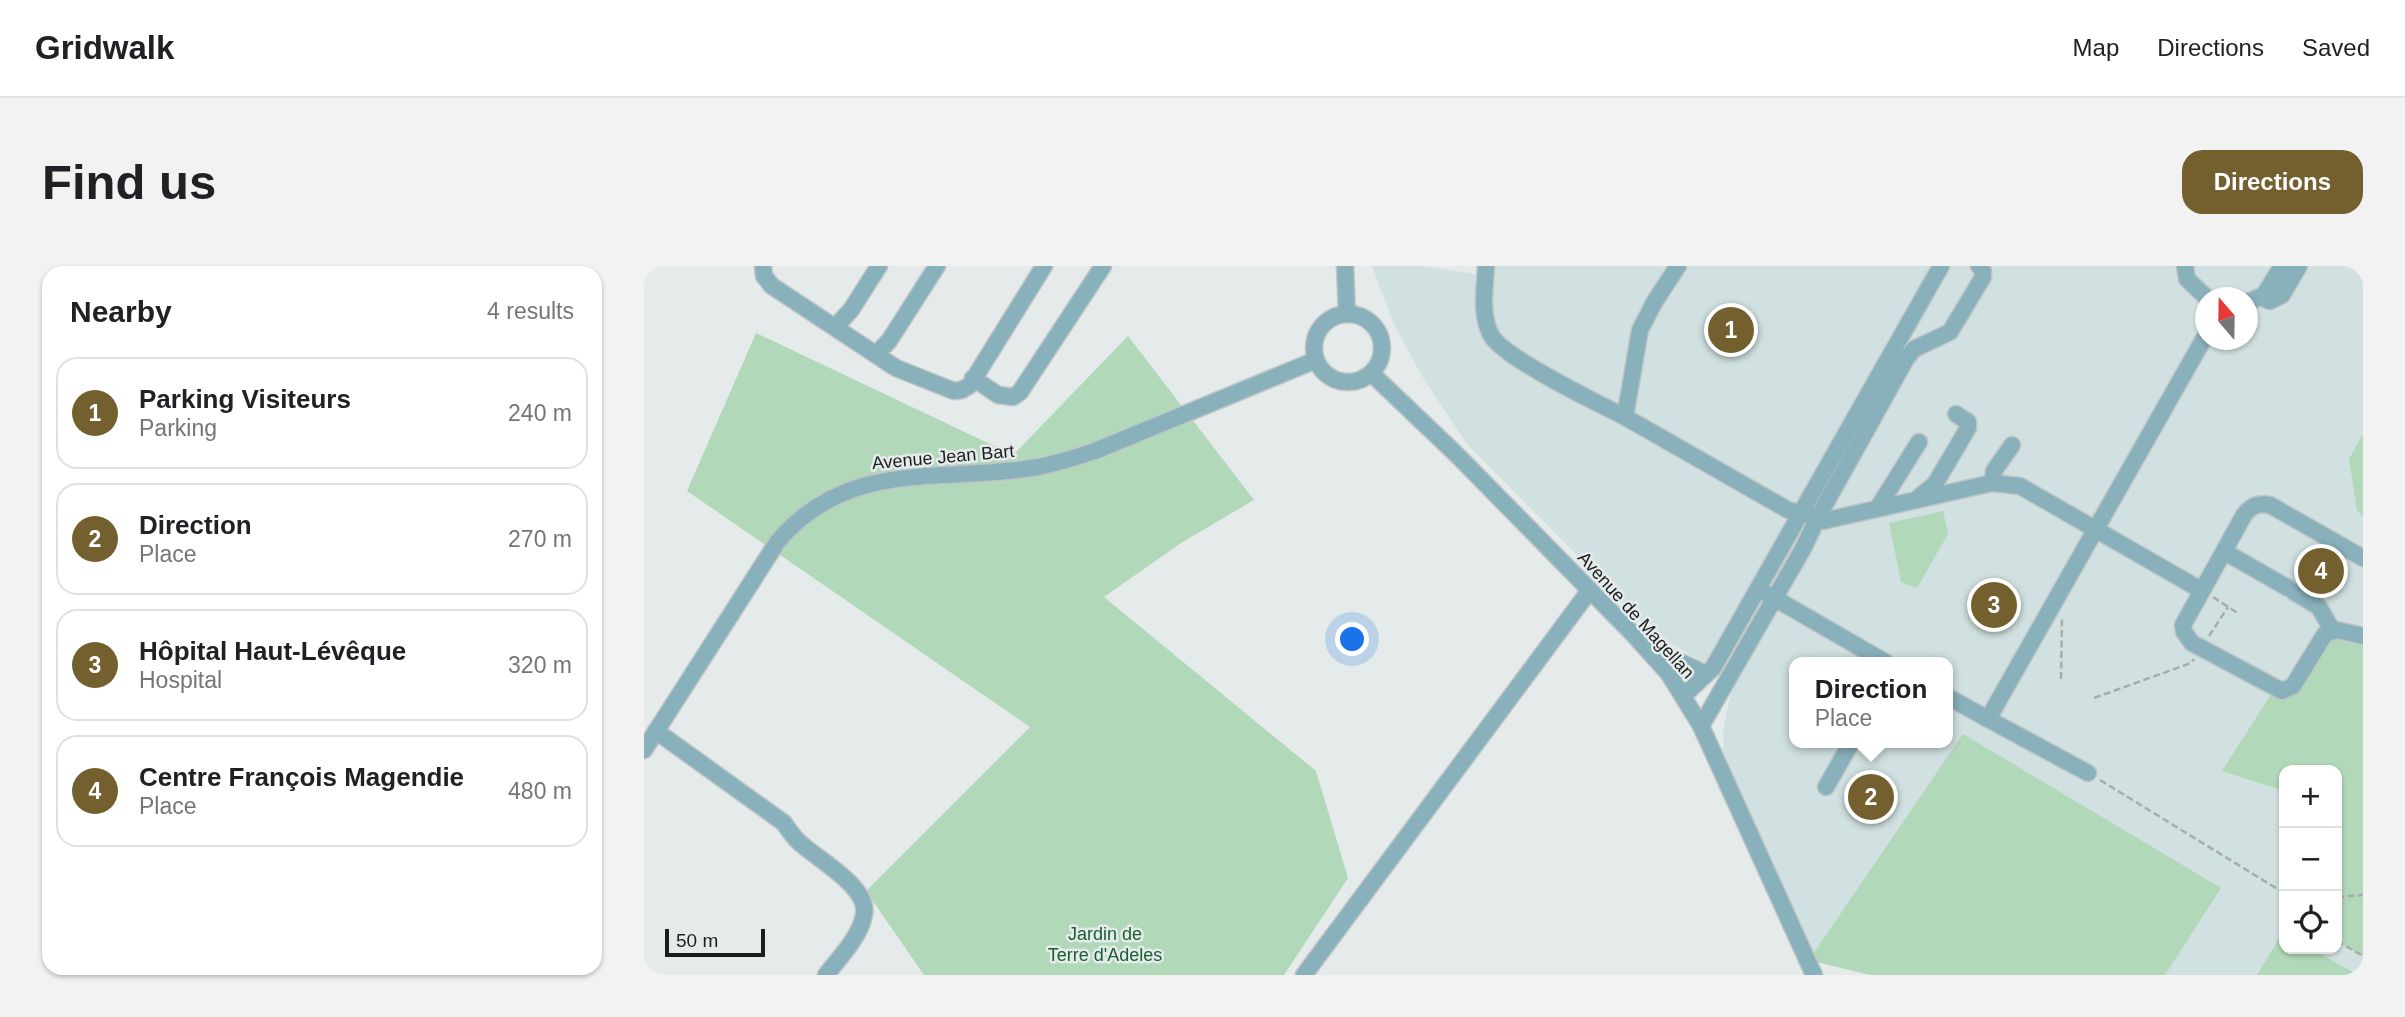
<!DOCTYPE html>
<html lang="en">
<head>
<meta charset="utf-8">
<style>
	:root { --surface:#fff; --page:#f2f2f2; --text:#202124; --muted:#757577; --line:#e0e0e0; --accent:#745f2e }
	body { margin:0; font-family:Helvetica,sans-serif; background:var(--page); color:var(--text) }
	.controls { position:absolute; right:21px; bottom:21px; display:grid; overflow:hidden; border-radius:14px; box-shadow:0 2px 5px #0004 }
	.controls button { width:63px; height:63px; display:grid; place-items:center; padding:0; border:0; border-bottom:2px solid var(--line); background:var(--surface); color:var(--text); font:35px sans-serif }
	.compass { position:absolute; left:1551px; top:21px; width:63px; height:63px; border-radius:50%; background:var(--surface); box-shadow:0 2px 5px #0004; rotate:340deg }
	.scale { position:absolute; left:21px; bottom:18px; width:100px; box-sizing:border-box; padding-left:7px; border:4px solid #1c1e1e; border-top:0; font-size:19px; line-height:24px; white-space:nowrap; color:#1c1e1e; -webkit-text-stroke:5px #e4ebea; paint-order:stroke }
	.you { position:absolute; left:709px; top:374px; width:24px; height:24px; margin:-18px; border:5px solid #fff; border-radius:50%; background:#1a73e8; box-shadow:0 0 0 10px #1a73e833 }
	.badge { display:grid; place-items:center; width:46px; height:46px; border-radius:50%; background:var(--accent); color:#fff; font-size:23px; font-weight:700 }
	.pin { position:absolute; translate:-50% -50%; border:4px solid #fff; box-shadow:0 2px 7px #0006 }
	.popup { position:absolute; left:1145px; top:391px; width:164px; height:91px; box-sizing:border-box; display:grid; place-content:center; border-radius:14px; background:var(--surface); filter:drop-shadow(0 2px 5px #0005); font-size:23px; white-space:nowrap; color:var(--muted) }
	.popup b { font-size:26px; color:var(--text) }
	.popup::after { content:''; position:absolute; left:50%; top:100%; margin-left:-14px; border:14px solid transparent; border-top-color:var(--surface) }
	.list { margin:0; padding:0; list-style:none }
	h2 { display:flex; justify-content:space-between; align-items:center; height:91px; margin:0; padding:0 28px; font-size:30px }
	h2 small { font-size:23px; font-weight:400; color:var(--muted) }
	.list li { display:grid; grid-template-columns:46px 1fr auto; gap:21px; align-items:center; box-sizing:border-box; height:112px; margin:0 14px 14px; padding:0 14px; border:2px solid var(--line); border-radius:21px }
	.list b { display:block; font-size:26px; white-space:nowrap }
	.list p { margin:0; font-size:23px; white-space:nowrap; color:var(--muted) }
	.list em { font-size:23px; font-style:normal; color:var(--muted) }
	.icon { flex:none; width:38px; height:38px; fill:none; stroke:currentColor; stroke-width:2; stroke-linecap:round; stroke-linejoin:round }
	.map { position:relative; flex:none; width:1719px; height:709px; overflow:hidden; border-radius:21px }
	header { display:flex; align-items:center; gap:42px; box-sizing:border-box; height:98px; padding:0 35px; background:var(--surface); border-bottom:2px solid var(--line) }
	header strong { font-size:33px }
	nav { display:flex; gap:38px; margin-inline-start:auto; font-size:24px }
	.intro { display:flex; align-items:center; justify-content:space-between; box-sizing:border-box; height:168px; padding:0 42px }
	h1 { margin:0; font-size:49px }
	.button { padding:18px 32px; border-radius:21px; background:var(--accent); color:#fff; font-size:24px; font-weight:700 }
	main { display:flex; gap:42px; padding:0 42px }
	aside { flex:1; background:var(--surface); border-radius:21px; box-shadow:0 2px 5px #0004 }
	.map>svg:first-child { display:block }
</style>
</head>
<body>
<header>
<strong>Gridwalk</strong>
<nav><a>Map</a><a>Directions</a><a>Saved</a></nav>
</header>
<div class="intro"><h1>Find us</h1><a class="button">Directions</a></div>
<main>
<aside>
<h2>Nearby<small>4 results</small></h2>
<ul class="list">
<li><span class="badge">1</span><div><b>Parking Visiteurs</b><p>Parking</p></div><em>240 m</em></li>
<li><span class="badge">2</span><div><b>Direction</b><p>Place</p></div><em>270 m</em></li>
<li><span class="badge">3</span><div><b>Hôpital Haut-Lévêque</b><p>Hospital</p></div><em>320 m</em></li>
<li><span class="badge">4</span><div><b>Centre François Magendie</b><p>Place</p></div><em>480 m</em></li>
</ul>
</aside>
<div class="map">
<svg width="1719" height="709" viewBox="0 0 1719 709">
	<rect width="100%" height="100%" fill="#e4ebea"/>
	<!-- built -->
	<path fill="#d1e1e1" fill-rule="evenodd" d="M728,0H779L832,8L833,0H1719V709H1226L1164,694L1080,495L1079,465L1089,417L1061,397L1006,366L957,313L822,177L778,110L750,58ZM1562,32H1604V74H1562ZM1150,396H1304V477H1150ZM1640,504H1693V683H1640Z"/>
	<!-- green -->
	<g fill="#b1d8b8">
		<polygon points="112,67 369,189 484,70 610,234 537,277 460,331 672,505 704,612 640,709 280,709 222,625 386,461 43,225"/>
		<polygon points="1719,168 1719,251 1713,244 1705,193"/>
		<polygon points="1299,245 1304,268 1273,322 1257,316 1245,257"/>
		<polygon points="1719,370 1719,690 1693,675 1693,504 1640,504 1640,525 1578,505 1631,422 1638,425 1678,371"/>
		<polygon points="1319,468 1577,622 1521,709 1226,709 1165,694"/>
		<polygon points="1639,666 1640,683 1668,683 1714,709 1613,709"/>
	</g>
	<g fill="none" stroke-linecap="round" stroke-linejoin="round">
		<!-- minor casing -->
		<g stroke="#c0c6c5" stroke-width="19">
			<g id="minor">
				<polyline points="119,0 120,10 128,20 252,102 310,125 318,124 326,119 400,0"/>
				<polyline points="701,0 703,48"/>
				<path d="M842,0C841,23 836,48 847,69C859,92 954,137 981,151"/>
				<polyline points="1034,0 1011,35 996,64 981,151 1144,244 1174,251 1179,255 1348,217 1376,220 1557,324"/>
				<polyline points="1541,0 1543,13 1563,32"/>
				<polyline points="1620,29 1621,33 1626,35 1638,29 1655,0"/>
				<polyline points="1604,36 1620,29 1638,0"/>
				<circle cx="704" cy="82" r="34"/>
				<polyline points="191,61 207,44 235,0"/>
				<polyline points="232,88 245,75 293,0"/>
				<polyline points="727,107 812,188 989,368 1025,408 1057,460 1170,709"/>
				<polyline points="329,112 354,129 369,131 376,126 459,0"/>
				<polyline points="1348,217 1350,205 1368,179"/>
				<polyline points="1275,231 1291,218 1324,162 1324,156 1312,148"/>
				<polyline points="1233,243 1275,176"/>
				<polyline points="1581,286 1644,322"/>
				<path d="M1719,292L1626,239C1614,237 1608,239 1600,249L1539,359L1540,366L1548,377L1638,425L1649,420L1681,368L1693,364L1719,370"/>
				<polyline points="1650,326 1675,341 1688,364"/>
				<polyline points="1123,328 1241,396"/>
				<polyline points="1007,382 1062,408"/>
				<polyline points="1040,429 1069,402 1297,0"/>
				<polyline points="1304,431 1344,453 1562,69"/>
				<polyline points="1344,453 1444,507"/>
				<polyline points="1057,460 1160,281 1174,251 1262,93 1270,83 1306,66 1339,11 1339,5 1335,0"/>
				<path d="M12,465L140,557C144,563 148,569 153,574C170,592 226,620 220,649C216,671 195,692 182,709"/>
				<path d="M0,484L134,275C206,191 298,218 394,201C414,197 433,191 451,185L672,94"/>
				<polyline points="1182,521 1207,477"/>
				<polyline points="660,709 946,324"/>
			</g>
		</g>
		<!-- path -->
		<g stroke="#a7adac" stroke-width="2.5" stroke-dasharray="7 3.5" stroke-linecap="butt">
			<polyline points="1569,331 1595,348"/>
			<polyline points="1565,370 1584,341"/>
			<polyline points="1417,413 1418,353"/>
			<polyline points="1450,432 1547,397 1550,393"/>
			<polyline points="1456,514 1640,627"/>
			<polyline points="1693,631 1719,629"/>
			<polyline points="1693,675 1719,690"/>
		</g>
		<!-- minor -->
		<use href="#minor" stroke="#89b1bb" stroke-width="16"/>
	</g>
	<g text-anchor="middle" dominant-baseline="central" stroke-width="5" stroke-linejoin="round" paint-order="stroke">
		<!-- street labels -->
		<g font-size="18" fill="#1c1e1e" stroke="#e4ebea">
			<text transform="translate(299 191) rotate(-5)">Avenue Jean Bart</text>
			<text transform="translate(992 349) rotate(48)">Avenue de Magellan</text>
		</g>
		<!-- park labels -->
		<g font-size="18" fill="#196030" stroke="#e4ebea">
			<text x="461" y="668">Jardin de<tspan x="461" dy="21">Terre d'Adeles</tspan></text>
		</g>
	</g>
</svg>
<div class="controls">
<button>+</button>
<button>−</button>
<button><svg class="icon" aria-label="locate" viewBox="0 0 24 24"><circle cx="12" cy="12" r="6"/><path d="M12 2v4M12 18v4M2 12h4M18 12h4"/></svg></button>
</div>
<svg class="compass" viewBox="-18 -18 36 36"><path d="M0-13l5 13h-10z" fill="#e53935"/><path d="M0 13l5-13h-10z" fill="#757577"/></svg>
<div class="scale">50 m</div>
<div class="you"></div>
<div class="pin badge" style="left:1087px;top:64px">1</div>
<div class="pin badge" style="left:1227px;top:531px">2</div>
<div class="popup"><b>Direction</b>Place</div>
<div class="pin badge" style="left:1350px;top:339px">3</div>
<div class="pin badge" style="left:1677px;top:305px">4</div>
</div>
</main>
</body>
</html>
